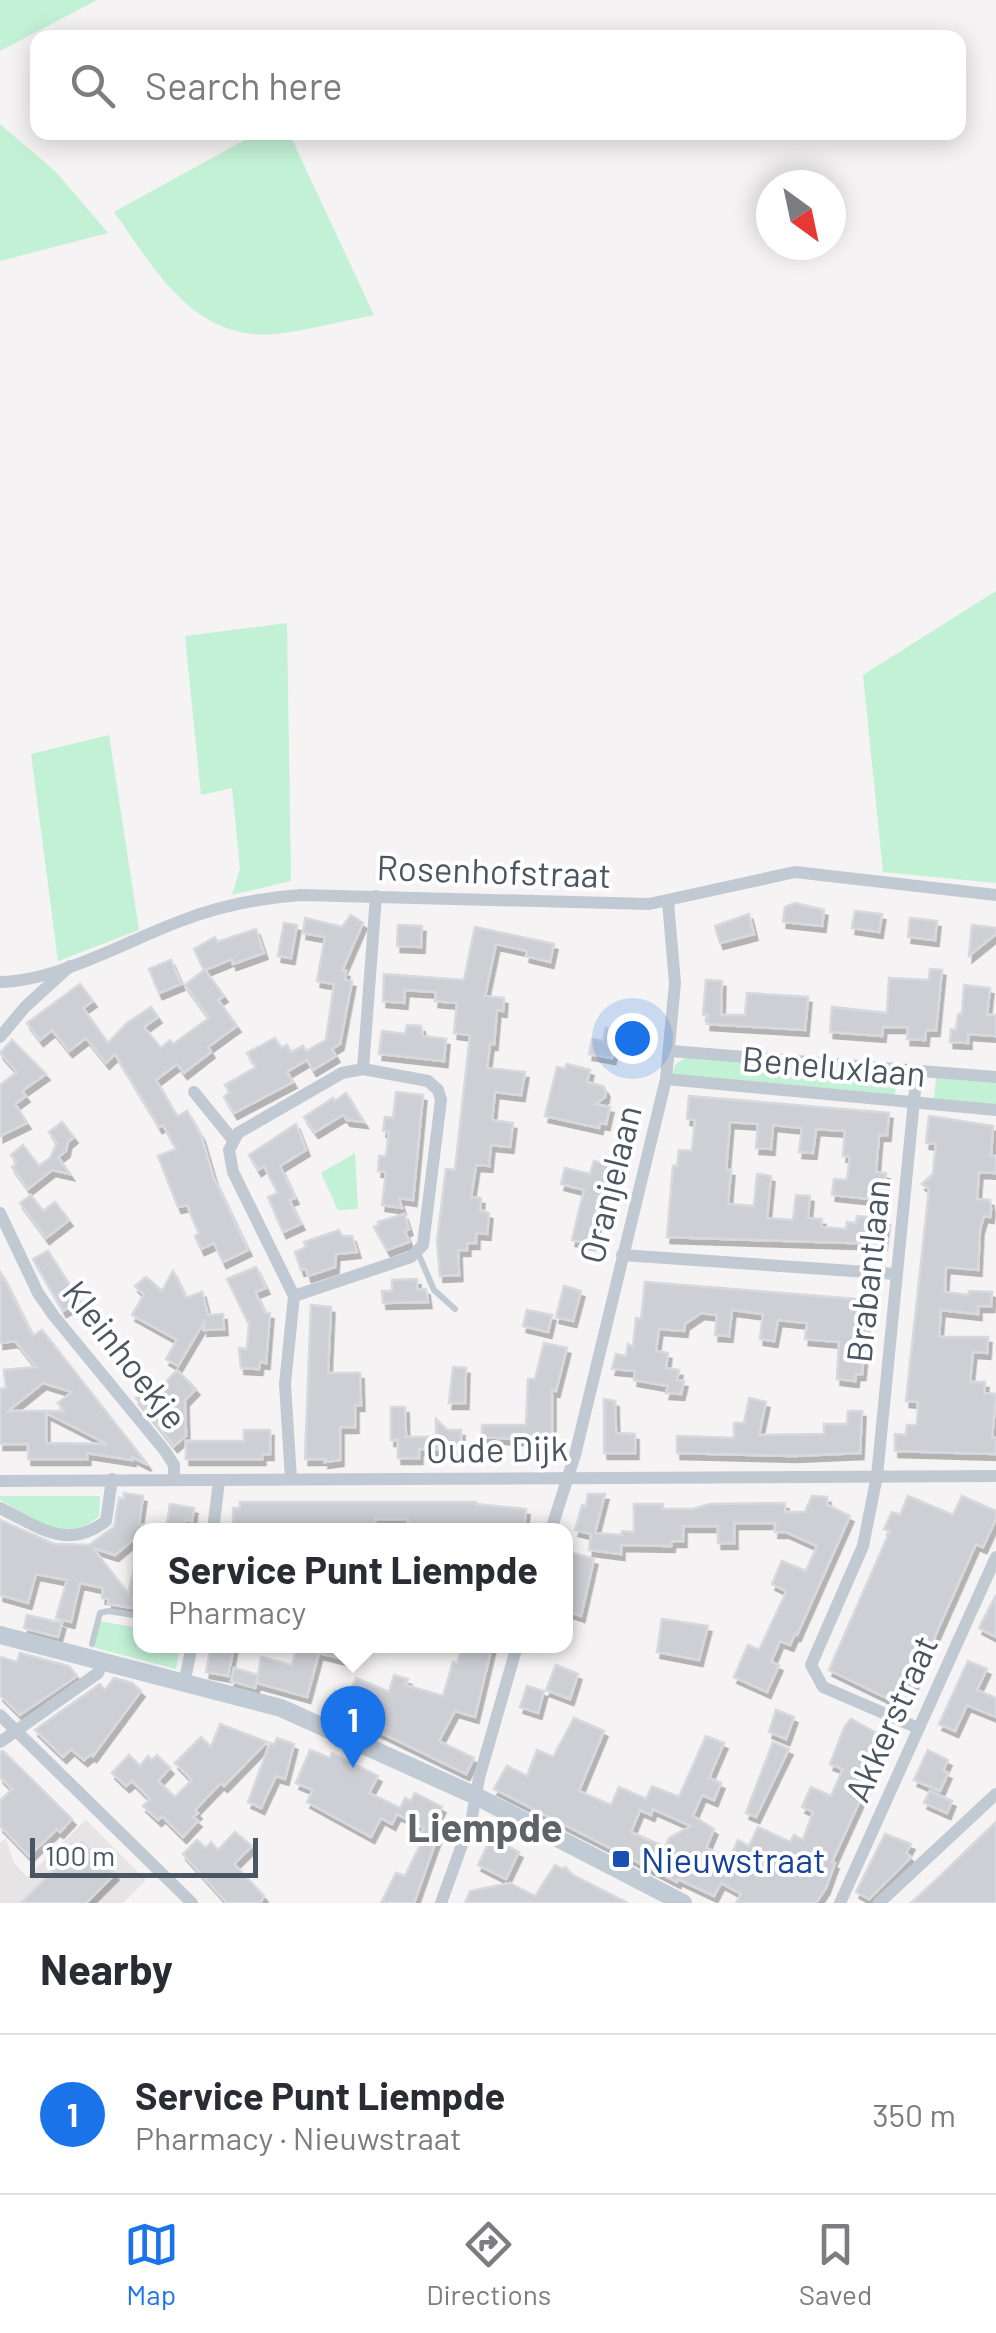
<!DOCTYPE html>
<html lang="en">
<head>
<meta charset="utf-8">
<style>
	:root { --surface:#fff; --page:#f2f2f3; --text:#2b2b33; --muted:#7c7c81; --line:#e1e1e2; --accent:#1a73e8 }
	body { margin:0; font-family:Barlow,sans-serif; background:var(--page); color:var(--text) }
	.compass { position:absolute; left:756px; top:170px; width:90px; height:90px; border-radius:50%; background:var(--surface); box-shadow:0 5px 25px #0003; rotate:147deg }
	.scale { position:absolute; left:30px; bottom:25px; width:228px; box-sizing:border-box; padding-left:10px; border:5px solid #4a5661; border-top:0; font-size:28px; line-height:35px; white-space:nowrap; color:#4a5661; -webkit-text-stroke:8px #fff; paint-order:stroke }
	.you { position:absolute; left:632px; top:1038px; width:35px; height:35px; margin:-25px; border:8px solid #fff; border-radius:50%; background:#1a73e8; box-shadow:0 0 0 15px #1a73e833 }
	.badge { display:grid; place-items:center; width:65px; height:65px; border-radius:50%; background:var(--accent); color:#fff; font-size:32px; font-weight:700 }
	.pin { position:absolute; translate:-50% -82px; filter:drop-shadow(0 2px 5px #0008) }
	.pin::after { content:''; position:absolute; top:52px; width:35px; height:30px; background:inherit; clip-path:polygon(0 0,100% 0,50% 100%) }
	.popup { position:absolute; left:133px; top:1523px; width:440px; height:130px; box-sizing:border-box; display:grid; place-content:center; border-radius:20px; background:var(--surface); filter:drop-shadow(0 2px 8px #0005); font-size:32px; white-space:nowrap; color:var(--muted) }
	.popup b { font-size:38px; color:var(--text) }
	.popup::after { content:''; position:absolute; left:50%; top:100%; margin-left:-20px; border:20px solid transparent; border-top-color:var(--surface) }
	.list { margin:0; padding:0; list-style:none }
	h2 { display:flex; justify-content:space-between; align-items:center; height:130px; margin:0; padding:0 40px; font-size:42px }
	h2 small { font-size:32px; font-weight:400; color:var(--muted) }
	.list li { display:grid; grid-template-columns:65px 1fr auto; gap:30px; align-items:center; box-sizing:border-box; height:160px; padding:0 40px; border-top:2px solid var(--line) }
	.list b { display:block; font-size:38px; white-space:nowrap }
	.list p { margin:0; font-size:32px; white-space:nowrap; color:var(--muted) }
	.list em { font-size:32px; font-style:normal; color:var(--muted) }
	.icon { flex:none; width:55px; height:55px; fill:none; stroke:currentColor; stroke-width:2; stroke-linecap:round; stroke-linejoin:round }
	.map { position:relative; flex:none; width:996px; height:1903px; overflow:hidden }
	.search { position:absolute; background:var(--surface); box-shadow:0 5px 25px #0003; left:30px; right:30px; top:30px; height:110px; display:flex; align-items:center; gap:25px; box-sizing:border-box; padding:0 35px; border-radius:20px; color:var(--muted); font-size:38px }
	.sheet { height:290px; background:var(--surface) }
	nav { display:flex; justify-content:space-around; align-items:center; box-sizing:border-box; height:140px; border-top:2px solid var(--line); background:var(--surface); font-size:28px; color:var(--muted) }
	nav a { display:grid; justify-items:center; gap:5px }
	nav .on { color:var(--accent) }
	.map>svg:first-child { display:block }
</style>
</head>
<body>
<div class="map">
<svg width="996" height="1903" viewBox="0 0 996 1903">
	<defs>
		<filter id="shadow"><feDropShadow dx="3.5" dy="6" stdDeviation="0" flood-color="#0004"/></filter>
	</defs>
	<rect width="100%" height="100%" fill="#f5f3f3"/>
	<!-- education -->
	<polygon fill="#e6e4e5" points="86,1820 146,1880 123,1903 0,1903 0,1843 6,1839 14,1863 27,1877"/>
	<!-- green -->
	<g fill="#c3f1d5">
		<polygon points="0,0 97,0 0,51"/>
		<polygon points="0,124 57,173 108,233 0,261"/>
		<path d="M259,132L289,133L374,315C342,321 309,330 276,334C194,342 155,269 114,212Z"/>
		<polygon points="996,591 996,883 883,872 863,675"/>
		<polygon points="287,623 291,881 232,895 240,868 232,788 201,795 185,636"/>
		<polygon points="109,735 139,930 58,961 31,754"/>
		<polygon points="686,1057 897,1075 895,1095 672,1075 675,1065"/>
		<polygon points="936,1078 996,1083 996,1105 934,1099"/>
		<polygon points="355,1153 358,1209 338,1210 321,1173"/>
		<path d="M0,1496H100L99,1516C65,1547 34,1518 0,1500Z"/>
		<polygon points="98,1621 140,1628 140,1646 180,1646 176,1669 92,1647"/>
	</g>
	<!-- building -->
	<g fill="#cdcfd5" stroke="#d7d9de" stroke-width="2.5" fill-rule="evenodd" filter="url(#shadow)">
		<polygon points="795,903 824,910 822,926 783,922 785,907"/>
		<polygon points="855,911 882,914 879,932 852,928"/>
		<polygon points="749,914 754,934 720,943 715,926"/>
		<polygon points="351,915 363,923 342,971 346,971 345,980 352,981 340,1044 332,1049 336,1056 313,1070 307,1060 287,1072 293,1082 234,1113 224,1097 230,1092 225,1085 256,1067 247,1053 275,1038 281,1048 287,1045 291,1052 303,1046 306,1051 326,1040 334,984 317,981 325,937 303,933 305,918 342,927"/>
		<polygon points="910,918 937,921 935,940 908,937"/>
		<polygon points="284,923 297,925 291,958 278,956"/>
		<polygon points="398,925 422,926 421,947 397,946"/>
		<polygon points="972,925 996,928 996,934 969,956"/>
		<polygon points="475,927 554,944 550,962 526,956 527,951 496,944 485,996 504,998 503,1011 497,1010 494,1044 490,1044 487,1068 525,1072 521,1095 495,1092 492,1120 513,1123 510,1147 491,1145 489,1166 476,1165 475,1172 471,1197 481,1198 480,1210 489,1213 487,1234 476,1233 476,1243 467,1243 467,1250 458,1250 459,1275 440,1276 437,1241 446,1169 455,1170 470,1035 454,1033 457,1003 435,1001 436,992 405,990 404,1003 383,1001 384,974 464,980"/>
		<polygon points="256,929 264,953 233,964 232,959 205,970 224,996 218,1000 237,1026 208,1047 211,1052 184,1073 177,1064 156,1080 175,1113 178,1116 187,1111 201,1135 214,1179 248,1250 223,1262 214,1243 201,1249 195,1236 199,1234 187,1205 178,1207 158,1156 176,1149 163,1125 159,1127 115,1054 106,1063 86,1038 69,1051 52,1030 40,1040 27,1023 80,984 93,1001 83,1008 108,1043 127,1023 151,1007 158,1017 144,1027 161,1048 170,1040 173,1044 209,1018 185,985 204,970 194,949 215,937 217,942"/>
		<polygon points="171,960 181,984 159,993 149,969"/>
		<polygon points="930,969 942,970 936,1030 926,1030 925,1040 907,1039 908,1027 883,1027 882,1036 830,1032 832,1007 887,1013 889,978 929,980"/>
		<polygon points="706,980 722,981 721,1015 745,1015 747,993 808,997 805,1030 707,1024 708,1015 703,1015"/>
		<polygon points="964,985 990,988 987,1015 996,1015 996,1036 968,1034 968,1043 950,1042 951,1029 956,1030 958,1014 962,1014"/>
		<polygon points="407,1025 421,1026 423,1036 446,1039 444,1061 379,1054 382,1031 405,1034"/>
		<polygon points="606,1028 633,1033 629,1051 614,1048 612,1058 589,1054 592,1039 603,1041"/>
		<polygon points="12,1040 46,1074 22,1091 26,1096 15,1104 27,1123 0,1136 0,1085 17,1072 0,1053"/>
		<polygon points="567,1064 590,1070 587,1082 603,1086 606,1091 605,1097 595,1104 610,1107 606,1124 600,1123 599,1128 545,1116 557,1067 565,1069"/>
		<polygon points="396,1092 423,1095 413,1200 399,1198 402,1208 382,1205 386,1172 378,1171 379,1156 386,1156 389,1132 383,1131 385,1117 393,1118"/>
		<polygon points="346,1093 364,1122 347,1120 343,1115 315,1132 304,1117 333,1098 335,1101"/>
		<polygon points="689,1096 889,1113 887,1135 879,1135 876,1172 886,1173 884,1195 871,1194 871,1199 832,1195 834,1179 847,1180 850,1156 843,1156 845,1131 816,1129 813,1153 799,1152 802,1128 773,1125 771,1149 756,1148 758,1124 730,1122 726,1170 731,1170 728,1204 754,1206 757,1174 771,1176 767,1218 793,1220 796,1195 810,1196 808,1218 822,1219 821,1227 846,1229 847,1222 856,1223 857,1216 886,1219 883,1244 667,1237 673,1166 677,1166 679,1150 692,1151 695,1120 687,1119"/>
		<polygon points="929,1116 993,1126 991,1156 996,1156 996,1173 979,1172 977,1199 990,1200 991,1209 990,1217 984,1216 980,1229 978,1270 946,1267 945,1281 945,1292 968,1295 969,1291 992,1292 991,1306 978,1306 978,1314 941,1310 939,1337 988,1337 987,1353 973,1352 970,1382 985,1382 984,1393 996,1394 992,1438 996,1438 996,1454 895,1451 895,1434 906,1435 907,1425 917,1425 918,1402 906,1401 929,1189 922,1184 933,1174 936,1144 926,1143"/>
		<polygon points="62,1122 74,1137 68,1142 66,1151 58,1157 70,1174 52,1170 28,1189 12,1167 17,1163 11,1155 23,1145 39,1166 50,1158 57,1143 49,1132"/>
		<polygon points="296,1124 306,1150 280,1166 295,1198 289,1200 301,1224 283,1232 268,1197 278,1193 264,1166 258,1170 249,1155"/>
		<polygon points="594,1161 612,1166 592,1244 572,1240 584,1190 561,1184 565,1168 590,1174"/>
		<polygon points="31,1195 43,1211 55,1202 69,1220 46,1238 20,1203"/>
		<polygon points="404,1214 409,1229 405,1231 409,1242 387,1250 374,1227 379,1225 378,1222"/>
		<polygon points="339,1230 342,1236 352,1236 357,1252 336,1254 335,1267 308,1276 306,1269 301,1270 295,1252 306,1247 304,1242"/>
		<polygon points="48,1251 80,1301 63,1311 33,1259"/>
		<polygon points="256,1267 266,1288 255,1292 265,1313 270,1313 266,1363 260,1362 259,1369 241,1368 239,1348 247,1349 249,1324 227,1279"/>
		<path d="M0,1271L33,1336L42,1330L148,1465L132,1457V1460L87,1453V1459H28V1444H0V1389L6,1388L4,1370L36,1367L15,1341L0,1343ZM43,1383L72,1392L58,1403L64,1411H8ZM46,1413L107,1444L46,1443Z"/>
		<polygon points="173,1271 186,1298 202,1292 208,1315 223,1314 224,1329 204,1330 204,1322 178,1366 166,1359 177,1340 132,1315 144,1295 135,1286 146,1277 162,1291"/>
		<polygon points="417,1279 417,1290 426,1289 428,1302 383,1303 382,1291 392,1291 392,1280"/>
		<polygon points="645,1282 869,1300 862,1374 856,1374 855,1381 837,1379 839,1342 805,1339 807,1323 778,1320 774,1341 760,1339 763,1314 732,1310 729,1336 715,1335 717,1315 701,1313 685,1324 684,1331 659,1329 656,1351 668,1353 666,1368 679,1370 677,1380 684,1381 681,1394 666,1393 668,1386 634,1380 635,1371 612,1369 616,1354 626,1356 628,1344 633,1347 636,1318 641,1319"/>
		<polygon points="564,1286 581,1291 573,1321 556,1317"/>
		<polygon points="311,1305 331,1307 328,1373 360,1373 361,1405 355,1405 355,1427 340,1427 340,1460 325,1462 326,1459 305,1459"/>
		<polygon points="527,1310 552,1315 548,1332 523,1326"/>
		<polygon points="544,1343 567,1348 556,1391 552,1390 552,1453 534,1453 534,1440 482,1437 482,1425 526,1425 528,1379 535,1379"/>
		<polygon points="453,1367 466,1368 465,1403 449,1403"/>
		<polygon points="177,1370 196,1389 185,1400 186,1436 174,1446 136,1398 148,1391 152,1397"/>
		<polygon points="749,1398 766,1402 759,1435 824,1434 824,1424 847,1424 848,1411 862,1411 860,1453 793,1456 677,1453 677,1436 734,1438 734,1423 744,1423"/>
		<polygon points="604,1399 615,1401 616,1433 635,1434 635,1453 604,1453"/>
		<polygon points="391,1407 405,1407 406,1437 436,1437 436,1419 447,1430 461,1430 461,1449 419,1449 419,1458 398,1458 398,1440 391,1440"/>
		<polygon points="244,1430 270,1430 270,1454 262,1454 262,1459 186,1459 186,1441 244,1441"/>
		<polygon points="124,1493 143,1496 139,1524 151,1526 140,1530 140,1534 115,1555 93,1548 128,1593 136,1562 140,1563 140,1601 134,1599 140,1609 108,1604 109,1599 102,1598 103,1588 80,1583 71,1622 56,1618 67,1580 36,1574 28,1603 0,1595 0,1520 54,1544 89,1545 114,1527 119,1498 124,1499"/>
		<polygon points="588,1494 605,1494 595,1533 622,1535 622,1531 634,1532 634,1504 663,1504 663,1509 693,1509 710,1504 785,1503 785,1512 805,1512 812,1496 827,1497 827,1505 850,1516 797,1635 795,1634 790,1645 780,1641 771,1662 779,1665 767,1692 734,1677 748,1645 759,1650 784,1597 786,1591 772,1584 782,1561 806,1571 817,1546 786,1532 775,1532 775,1523 734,1523 734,1543 718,1543 718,1526 683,1526 683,1541 672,1541 671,1546 621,1545 621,1554 589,1550 591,1534 575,1530 582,1505 586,1506"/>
		<polygon points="908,1496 953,1515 962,1496 996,1511 996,1519 983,1547 976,1544 908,1697 901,1694 897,1703 829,1670 890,1531 884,1529 892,1512 900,1515"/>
		<polygon points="240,1502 476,1502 476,1504 526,1509 524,1530 429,1529 430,1525 408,1524 408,1519 375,1519 375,1529 307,1529 306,1525 233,1528 233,1508 240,1508"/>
		<polygon points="170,1504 194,1508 192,1521 185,1520 181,1530 166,1530"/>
		<polygon points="569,1552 594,1559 581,1616 569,1612 570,1607 566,1606 566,1567"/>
		<polygon points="996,1595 996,1637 979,1628"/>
		<polygon points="27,1615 62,1623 58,1637 24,1628"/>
		<polygon points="662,1619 708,1626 699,1660 657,1652"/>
		<polygon points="211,1646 234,1646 228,1676 206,1672"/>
		<polygon points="297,1646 346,1646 343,1659 319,1653 307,1697 257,1683 258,1675 255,1688 231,1681 234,1668 258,1675 261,1657 292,1665"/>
		<polygon points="462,1646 492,1646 475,1717 455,1711 439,1741 474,1758 466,1774 328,1707 335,1691 348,1697 356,1678 389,1692 394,1675 408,1679 405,1685 443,1696 453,1662 457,1663"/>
		<polygon points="20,1653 69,1666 77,1676 20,1715 0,1695 0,1657 17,1662"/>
		<polygon points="968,1661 987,1669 977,1690 996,1698 996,1717 967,1705 955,1731 939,1724"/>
		<polygon points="556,1665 578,1674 570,1699 546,1690"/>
		<polygon points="114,1678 132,1683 141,1691 93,1756 91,1754 84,1760 71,1749 63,1757 35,1730 100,1684 105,1690"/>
		<polygon points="527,1686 544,1691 538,1713 520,1707"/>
		<polygon points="776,1710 794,1717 786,1739 769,1732"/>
		<path d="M574,1718L604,1731L579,1791L611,1805L619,1787L646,1799L652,1786L679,1797L706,1736L724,1743L709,1778L721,1783L714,1800L702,1795L693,1816L714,1829L706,1848L730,1858L738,1840L749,1846L758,1827L790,1842L794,1835L803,1840L813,1812L802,1807L811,1787L831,1796L843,1769L830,1764L845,1726L851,1719L888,1739L832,1862L835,1863L826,1888L816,1903H736L741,1894L721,1883L714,1896L678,1879L677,1882L494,1789L507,1766L527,1776L537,1750L553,1757ZM653,1809L691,1826L669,1838L665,1847L631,1832L640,1810L651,1815Z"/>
		<polygon points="220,1724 267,1742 224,1786 221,1783 195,1810 198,1813 193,1817 198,1821 183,1837 162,1816 158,1820 143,1806 150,1799 132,1781 126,1786 112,1773 129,1755 140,1766 148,1756 152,1760 157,1755 170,1768 158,1781 175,1797 192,1780 175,1763 201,1737 211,1747"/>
		<polygon points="277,1738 294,1744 285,1779 276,1776 261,1808 248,1802 270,1743 274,1745"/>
		<polygon points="773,1742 789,1749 756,1817 746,1813"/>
		<polygon points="310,1750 330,1758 332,1753 378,1776 369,1793 400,1808 405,1798 411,1801 415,1793 442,1807 435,1821 442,1824 414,1903 381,1903 396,1873 405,1876 422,1841 418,1839 424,1828 397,1814 392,1824 381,1818 371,1837 307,1802 313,1790 296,1783"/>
		<polygon points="928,1750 948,1760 943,1771 948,1773 940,1791 914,1780"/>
		<polygon points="3,1751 72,1819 60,1832 57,1829 29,1856 0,1826 0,1801 12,1789 0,1777 0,1752"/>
		<polygon points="930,1791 952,1801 947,1813 924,1803"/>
		<polygon points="996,1822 996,1903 911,1903 937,1879"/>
		<polygon points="235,1832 252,1846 234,1864 264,1896 260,1903 227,1903 183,1854 197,1840 206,1848 211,1842 218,1850"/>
		<polygon points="885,1834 911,1844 906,1853 911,1857 869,1899 856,1892"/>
		<polygon points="82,1842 115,1874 86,1903 21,1903"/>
		<polygon points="488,1844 502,1850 505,1845 519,1852 506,1879 478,1865"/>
		<polygon points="555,1865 563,1869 565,1867 573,1875 628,1903 465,1903 470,1891 510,1883 535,1896"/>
	</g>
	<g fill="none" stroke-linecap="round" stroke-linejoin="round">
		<!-- lane -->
		<g stroke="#c1cad2" stroke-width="6">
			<polyline points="418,1253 434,1290 455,1309"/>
			<polyline points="92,1644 100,1613 108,1611 140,1616"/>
		</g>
		<!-- street -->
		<g stroke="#c1cad2" stroke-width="12">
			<path d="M0,982C58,981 125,942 178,922C217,906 259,898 301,895L649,904L795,872L996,895"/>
			<polyline points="0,1037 25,1007 70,966"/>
			<polyline points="671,1051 996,1077"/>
			<polyline points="363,1069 376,896"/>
			<polyline points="917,1070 877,1476 863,1546 811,1665 823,1687 918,1728"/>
			<polyline points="666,1079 996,1110"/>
			<polyline points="194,1092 233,1140"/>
			<polyline points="0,1213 38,1293 54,1316 165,1451 174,1465 174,1479"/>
			<polyline points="622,1255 896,1274"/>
			<polyline points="291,1479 285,1384 294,1296 233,1172 229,1150 238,1133 342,1073 363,1069 428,1081 438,1090 441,1100 423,1245 411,1257 294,1296"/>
			<polyline points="0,1481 996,1476"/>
			<path d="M0,1508C39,1527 67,1551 106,1521L112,1479"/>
			<polyline points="213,1530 219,1481"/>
			<polyline points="551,1530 575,1455 666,1079 675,983 668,902"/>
			<polyline points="184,1683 192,1646"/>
			<polyline points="0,1715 192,1903"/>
			<polyline points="0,1742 98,1673 103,1661"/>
			<polyline points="441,1903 472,1817 479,1778 517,1646"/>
			<polyline points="840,1903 996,1557"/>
			<polyline points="879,1903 996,1794"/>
		</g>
		<!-- secondary -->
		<polyline stroke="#c1cbd6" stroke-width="18" points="0,1635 281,1708 476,1796 683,1903"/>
	</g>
	<!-- markers -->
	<rect fill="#1a4fb4" stroke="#fff" stroke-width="4" x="611" y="1849" width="20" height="20" rx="5"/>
	<g text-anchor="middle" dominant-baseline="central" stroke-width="8" stroke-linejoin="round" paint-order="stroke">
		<!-- street labels -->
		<g font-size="35" fill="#4a5661" stroke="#fff">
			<text transform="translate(494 870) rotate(2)">Rosenhofstraat</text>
			<text transform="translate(834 1065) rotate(5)">Beneluxlaan</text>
			<text transform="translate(609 1184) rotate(-76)">Oranjelaan</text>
			<text transform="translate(867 1271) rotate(-84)">Brabantlaan</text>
			<text transform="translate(126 1354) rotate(52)">Kleinhoekje</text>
			<text transform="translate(497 1448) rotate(-1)">Oude Dijk</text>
			<text transform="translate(890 1718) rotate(-66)">Akkerstraat</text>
		</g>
		<!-- transit labels -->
		<g font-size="35" fill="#164399" stroke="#fff" text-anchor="start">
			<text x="641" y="1859">Nieuwstraat</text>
		</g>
		<!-- quarter labels -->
		<g font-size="40" font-weight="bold" fill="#5f6368" stroke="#fff">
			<text x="485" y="1826">Liempde</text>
		</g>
	</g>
</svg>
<svg class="compass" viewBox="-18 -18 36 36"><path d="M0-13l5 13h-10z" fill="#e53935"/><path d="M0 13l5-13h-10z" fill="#7c7c81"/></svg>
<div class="scale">100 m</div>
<div class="you"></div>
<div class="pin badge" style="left:353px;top:1768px">1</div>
<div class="popup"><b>Service Punt Liempde</b>Pharmacy</div>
<div class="search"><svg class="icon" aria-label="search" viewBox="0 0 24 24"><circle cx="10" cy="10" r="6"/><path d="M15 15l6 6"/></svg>Search here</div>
</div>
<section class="sheet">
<h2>Nearby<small></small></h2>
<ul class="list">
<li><span class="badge">1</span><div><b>Service Punt Liempde</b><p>Pharmacy · Nieuwstraat</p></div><em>350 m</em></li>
</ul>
</section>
<nav>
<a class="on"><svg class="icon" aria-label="map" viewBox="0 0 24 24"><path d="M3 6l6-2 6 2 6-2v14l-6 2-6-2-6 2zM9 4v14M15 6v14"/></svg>Map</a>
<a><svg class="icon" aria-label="directions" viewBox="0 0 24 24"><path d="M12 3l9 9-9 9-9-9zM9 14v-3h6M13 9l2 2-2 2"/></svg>Directions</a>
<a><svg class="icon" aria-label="saved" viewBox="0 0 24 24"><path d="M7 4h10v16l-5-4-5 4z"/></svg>Saved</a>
</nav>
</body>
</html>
